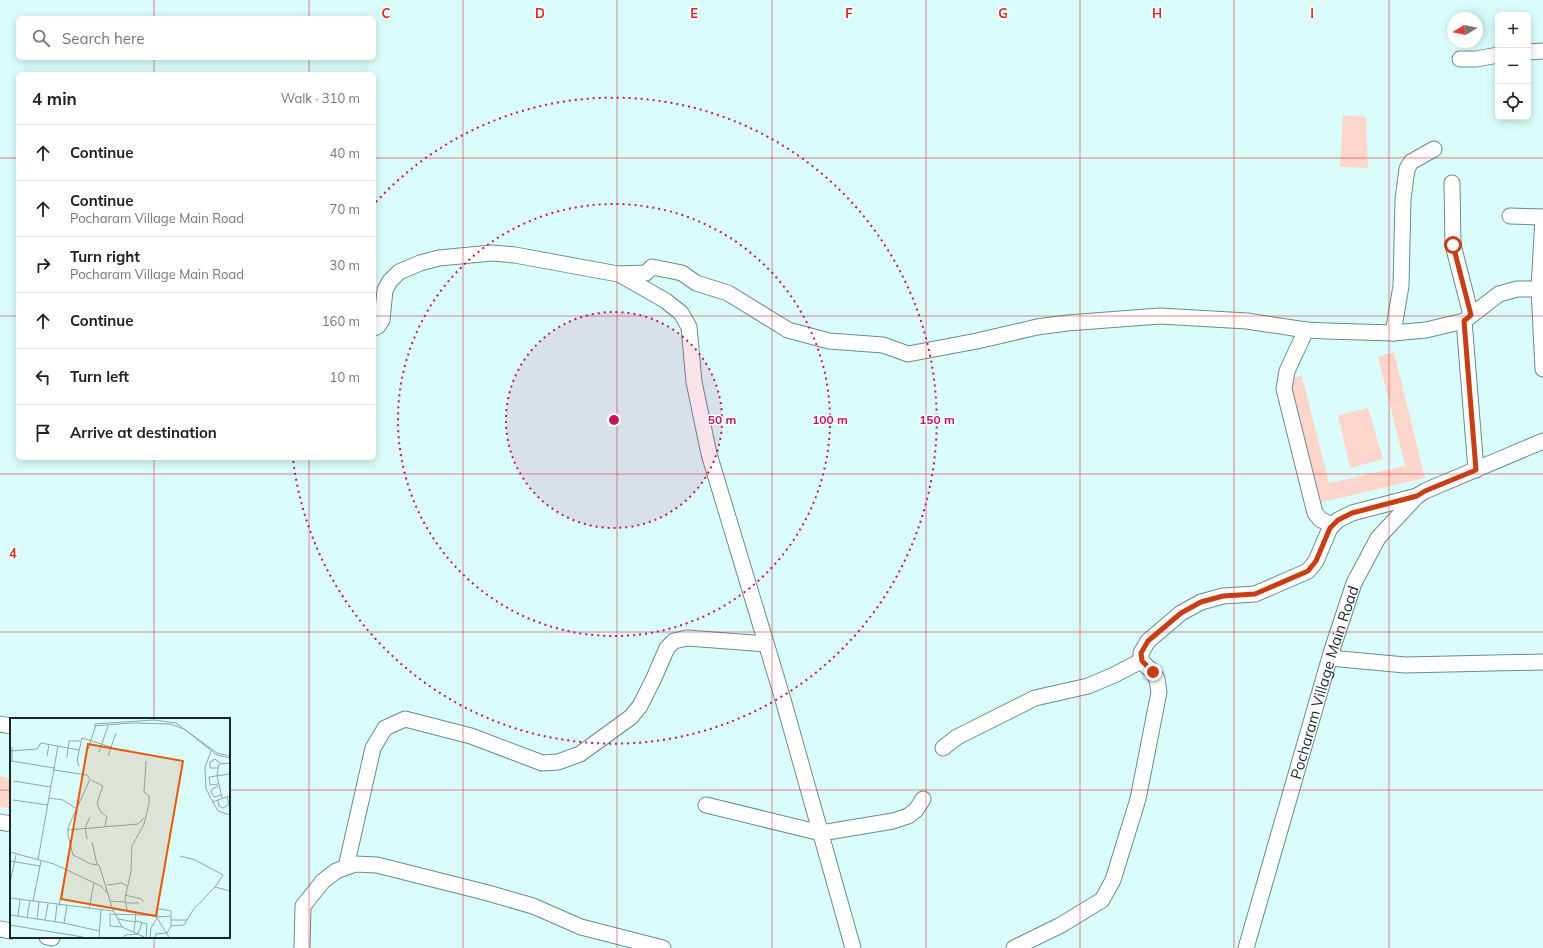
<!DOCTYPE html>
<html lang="en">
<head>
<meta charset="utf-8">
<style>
	:root { --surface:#fff; --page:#f6f6f6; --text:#222; --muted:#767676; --line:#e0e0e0 }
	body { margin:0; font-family:Mulish,sans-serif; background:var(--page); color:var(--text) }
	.controls { position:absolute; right:12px; top:12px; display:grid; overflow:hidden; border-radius:6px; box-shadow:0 2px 10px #0003 }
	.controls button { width:36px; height:36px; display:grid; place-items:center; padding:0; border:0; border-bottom:1px solid var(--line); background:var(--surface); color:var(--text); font:20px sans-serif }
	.compass { position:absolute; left:1447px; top:12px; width:36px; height:36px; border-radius:50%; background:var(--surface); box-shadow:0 2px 10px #0003; rotate:260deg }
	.stop { position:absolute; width:12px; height:12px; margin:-9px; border:3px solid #c73e14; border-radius:50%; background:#fff }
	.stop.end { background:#c73e14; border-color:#fff; box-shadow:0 1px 4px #0008 }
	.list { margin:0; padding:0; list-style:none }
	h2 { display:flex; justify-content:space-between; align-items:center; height:52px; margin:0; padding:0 16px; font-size:17px }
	h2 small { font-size:13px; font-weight:400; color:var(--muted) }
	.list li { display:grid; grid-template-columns:26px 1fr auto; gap:12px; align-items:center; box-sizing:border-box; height:56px; padding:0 16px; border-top:1px solid var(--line) }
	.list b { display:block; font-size:15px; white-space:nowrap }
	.list p { margin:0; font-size:13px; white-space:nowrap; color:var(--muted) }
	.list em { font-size:13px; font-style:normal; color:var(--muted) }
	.icon { flex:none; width:22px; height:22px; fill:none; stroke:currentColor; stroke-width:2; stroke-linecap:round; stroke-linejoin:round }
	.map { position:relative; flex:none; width:1543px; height:948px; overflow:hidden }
	.search { position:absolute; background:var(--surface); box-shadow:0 2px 10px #0003; left:16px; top:16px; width:360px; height:44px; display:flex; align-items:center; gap:10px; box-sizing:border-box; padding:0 14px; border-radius:6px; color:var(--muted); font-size:15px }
	.panel { position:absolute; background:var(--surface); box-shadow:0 2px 10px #0003; left:16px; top:72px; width:360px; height:388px; border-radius:6px }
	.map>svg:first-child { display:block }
</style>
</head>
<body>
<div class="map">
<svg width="1543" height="948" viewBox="0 0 1543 948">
	<rect width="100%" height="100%" fill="#dafdfb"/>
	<!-- building -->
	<g fill="#fdd6cb">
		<polygon points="1343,115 1366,117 1368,168 1340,167"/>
		<polygon points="1394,352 1425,478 1319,503 1289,378 1302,376 1329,483 1405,466 1378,357"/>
		<polygon points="1368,408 1383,459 1350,468 1338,415"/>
		<polygon points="0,776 11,778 11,809 0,807"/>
	</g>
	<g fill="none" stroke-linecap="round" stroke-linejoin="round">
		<!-- street casing -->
		<g stroke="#6b8c8a" stroke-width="17">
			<g id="street">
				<polyline points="1528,52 1543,51"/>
				<polyline points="1460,59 1476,59 1498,55"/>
				<polyline points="1452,183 1453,245 1471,315"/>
				<polyline points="1510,216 1543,217"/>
				<polyline points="1543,217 1539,289 1543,369"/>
				<polyline points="619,274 666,301 681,313 689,327 694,382 709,454 782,696 853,948"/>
				<polyline points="1464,321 1476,470"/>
				<polyline points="374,328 378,326 382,320 385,290 390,281 399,272 420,263 439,258 492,253 515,255 618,274 646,273 652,267 682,273 696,283 728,293 788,330 829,341 883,345 908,354 977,341 1037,327 1067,323 1160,316 1247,321 1306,330 1327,331 1393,333 1426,330 1464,321 1499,294 1517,289 1539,289"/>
				<polyline points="1306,330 1287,371 1284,389 1315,513 1321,520 1333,525"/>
				<polyline points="1393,333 1401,286 1403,199 1407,169 1411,162 1434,149"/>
				<polyline points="1330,658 1405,665 1543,662"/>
				<polyline points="0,724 11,726"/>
				<polyline points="943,748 957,737 1035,698 1088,686 1114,675 1141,661"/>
				<polyline points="706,805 821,833 893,821 908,816 916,810 923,799"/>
				<polyline points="0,822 11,824"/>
				<polyline points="346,867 373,748 385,728 405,719 471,736 542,763 558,762 580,754 631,717 640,706 654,678 667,648 674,641 687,638 766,644"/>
				<polyline points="0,929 11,931"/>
				<polyline points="47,937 52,938"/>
				<polyline points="302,948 303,906 323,881 336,871 355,864 377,865 488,893 533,906 581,927 663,948"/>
				<polyline points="1014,948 1061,925 1102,900 1113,880 1138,799 1159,692 1157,679 1153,672 1141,661 1141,653 1148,641 1181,613 1201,602 1223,596 1255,594 1308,571 1316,561 1330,528 1338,520 1352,513 1417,496"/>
				<path id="s1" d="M1246,948L1331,653L1354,583L1378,538L1417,496L1425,491L1543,441"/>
			</g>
		</g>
		<!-- street -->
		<use href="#street" stroke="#fff" stroke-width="15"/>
	</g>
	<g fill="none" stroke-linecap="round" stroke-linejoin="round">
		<!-- route -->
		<polyline stroke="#c73e14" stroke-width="5" points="1153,672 1142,661 1141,653 1148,641 1181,613 1201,602 1223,596 1255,594 1308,571 1316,561 1330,528 1338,520 1352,513 1417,496 1425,491 1476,470 1464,321 1471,315 1453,245"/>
	</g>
	<!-- grid -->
	<path fill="none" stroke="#d62828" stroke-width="1" stroke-opacity="0.55" d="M154,0V18M309,0V18M463,0V948M617,0V948M772,0V948M926,0V948M1080,0V948M1234,0V948M1389,0V948M154,58V74M309,58V74M0,158H18M374,158H1543M0,316H18M374,316H1543M154,458V719M309,458V948M0,474H1543M0,632H1543M0,790H11M229,790H1543M154,937V948"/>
	<!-- distance rings -->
	<circle cx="614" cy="420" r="108" fill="#c2185b" fill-opacity=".12"/>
	<g fill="none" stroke="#c2185b" stroke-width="2" stroke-dasharray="2 4">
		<circle cx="614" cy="420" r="108"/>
		<circle cx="614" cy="420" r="216"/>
		<path d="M376 202A323 323 0 1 1 293 459"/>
	</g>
	<g text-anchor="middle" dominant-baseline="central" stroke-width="3" stroke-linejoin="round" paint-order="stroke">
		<!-- street labels -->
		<g font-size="15" fill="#1a2727" stroke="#fff">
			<text stroke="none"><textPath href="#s1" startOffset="277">Pocharam Village Main Road</textPath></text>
		</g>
	</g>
	<!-- overview -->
	<g transform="translate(10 718)">
		<rect width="220" height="220" fill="#dafdfb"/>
		<path fill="none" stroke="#8da7a6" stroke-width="1" d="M84,6L144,2L166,5L207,35L220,38M84,8L122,5L160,6L174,11L207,37L220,40M78,31L86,7M0,33L27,31L31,25L69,32M201,33L195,49L196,71L208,93L220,97M89,34L98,8M37,38L39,26M98,38L106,15M57,39L59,23H70M2,43L44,50M0,44L2,43V29M69,48L67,42L72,20L101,29M208,50H200V44L205,41L210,45M44,52L77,57L80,61L58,110V117L63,137L81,146L89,147L98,176M81,62L93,68L87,85L90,93L97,99L95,108M3,63L41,69M208,66L200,67L199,59L220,56M208,68L202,71L201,74L204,79L211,77M39,80L53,82L67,91M212,80L207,58L209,46L220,45M3,82L38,87M208,82L209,88L213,90L219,86L217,79M202,84L220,78M58,112L128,106L134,100M77,121L75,110L80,99M82,124L87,146M0,134L44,146L91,168L98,176L102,190L112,209L134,219M170,138L185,142L213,157L205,169M28,142L48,28M0,143L30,148M0,165L6,137M97,167L112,165L117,168M115,177L132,181L133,184M0,180L103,193M23,183L31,143M100,183L115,184M116,185H129M49,188L56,151M102,190L126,194L124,214M79,191L84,165M117,192L115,180L121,154L122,128L134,106L139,86V78L134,74L136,43M0,197L54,205L57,188M129,197L147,198M8,198L10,181M147,199L161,198M17,200L20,182M27,201L29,184M108,201L126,204M35,202L38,186M161,202H177M126,203L137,206L136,219M45,204L47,187M54,205L89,213M0,207L73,219M161,208L174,207L183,192L205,169L220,173M112,209L100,208V196L130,197M157,215L161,208V193L150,191L147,192V200L159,219M89,219L91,192M114,219L115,217L128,216L132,205M140,219L141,210L147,200M145,219L146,216L157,215"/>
		<path fill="#e8590c" fill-opacity="0.15" stroke="#e8590c" stroke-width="2" d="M78,26L173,43L146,198L51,181Z"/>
		<rect width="220" height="220" fill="none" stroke="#1a2727" stroke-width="2"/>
	</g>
	<g font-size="13" text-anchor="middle" font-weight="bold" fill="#d62828" stroke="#fff" stroke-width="3" stroke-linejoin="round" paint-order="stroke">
		<text x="386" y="18">C</text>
		<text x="540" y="18">D</text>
		<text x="694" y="18">E</text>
		<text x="849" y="18">F</text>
		<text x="1003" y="18">G</text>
		<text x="1157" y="18">H</text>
		<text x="1312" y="18">I</text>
		<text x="13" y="558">4</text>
	</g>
	<circle cx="614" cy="420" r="6" fill="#c2185b" stroke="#fff" stroke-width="2"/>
	<g font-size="12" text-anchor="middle" font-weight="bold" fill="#c2185b" stroke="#fff" stroke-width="3" stroke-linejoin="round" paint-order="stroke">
		<text x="722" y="424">50 m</text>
		<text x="830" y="424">100 m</text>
		<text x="937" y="424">150 m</text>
	</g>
</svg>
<div class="controls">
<button>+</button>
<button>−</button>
<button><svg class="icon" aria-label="locate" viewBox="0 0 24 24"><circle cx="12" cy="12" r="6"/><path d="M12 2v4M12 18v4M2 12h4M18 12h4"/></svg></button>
</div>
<svg class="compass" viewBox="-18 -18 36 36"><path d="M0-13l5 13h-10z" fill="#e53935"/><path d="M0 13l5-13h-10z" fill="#767676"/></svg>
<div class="stop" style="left:1453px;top:245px"></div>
<div class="stop end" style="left:1153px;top:672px"></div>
<div class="search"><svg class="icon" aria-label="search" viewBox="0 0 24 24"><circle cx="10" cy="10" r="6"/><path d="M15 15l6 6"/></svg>Search here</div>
<section class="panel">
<h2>4 min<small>Walk · 310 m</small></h2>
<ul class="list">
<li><svg class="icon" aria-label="ahead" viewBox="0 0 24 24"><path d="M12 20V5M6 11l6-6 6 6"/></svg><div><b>Continue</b></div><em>40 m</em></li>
<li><svg class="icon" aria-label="ahead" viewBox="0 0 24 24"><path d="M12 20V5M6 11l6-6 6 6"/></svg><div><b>Continue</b><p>Pocharam Village Main Road</p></div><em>70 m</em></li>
<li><svg class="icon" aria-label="right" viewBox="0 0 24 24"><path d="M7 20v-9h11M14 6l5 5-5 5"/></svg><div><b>Turn right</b><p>Pocharam Village Main Road</p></div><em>30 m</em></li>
<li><svg class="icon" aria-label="ahead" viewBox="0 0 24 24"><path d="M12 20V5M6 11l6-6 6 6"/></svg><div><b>Continue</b></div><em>160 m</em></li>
<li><svg class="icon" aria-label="left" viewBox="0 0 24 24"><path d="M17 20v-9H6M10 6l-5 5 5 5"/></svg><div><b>Turn left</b></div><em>10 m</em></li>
<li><svg class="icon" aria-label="arrive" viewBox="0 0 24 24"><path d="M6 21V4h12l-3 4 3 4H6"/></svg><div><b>Arrive at destination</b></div></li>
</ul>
</section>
</div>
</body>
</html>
